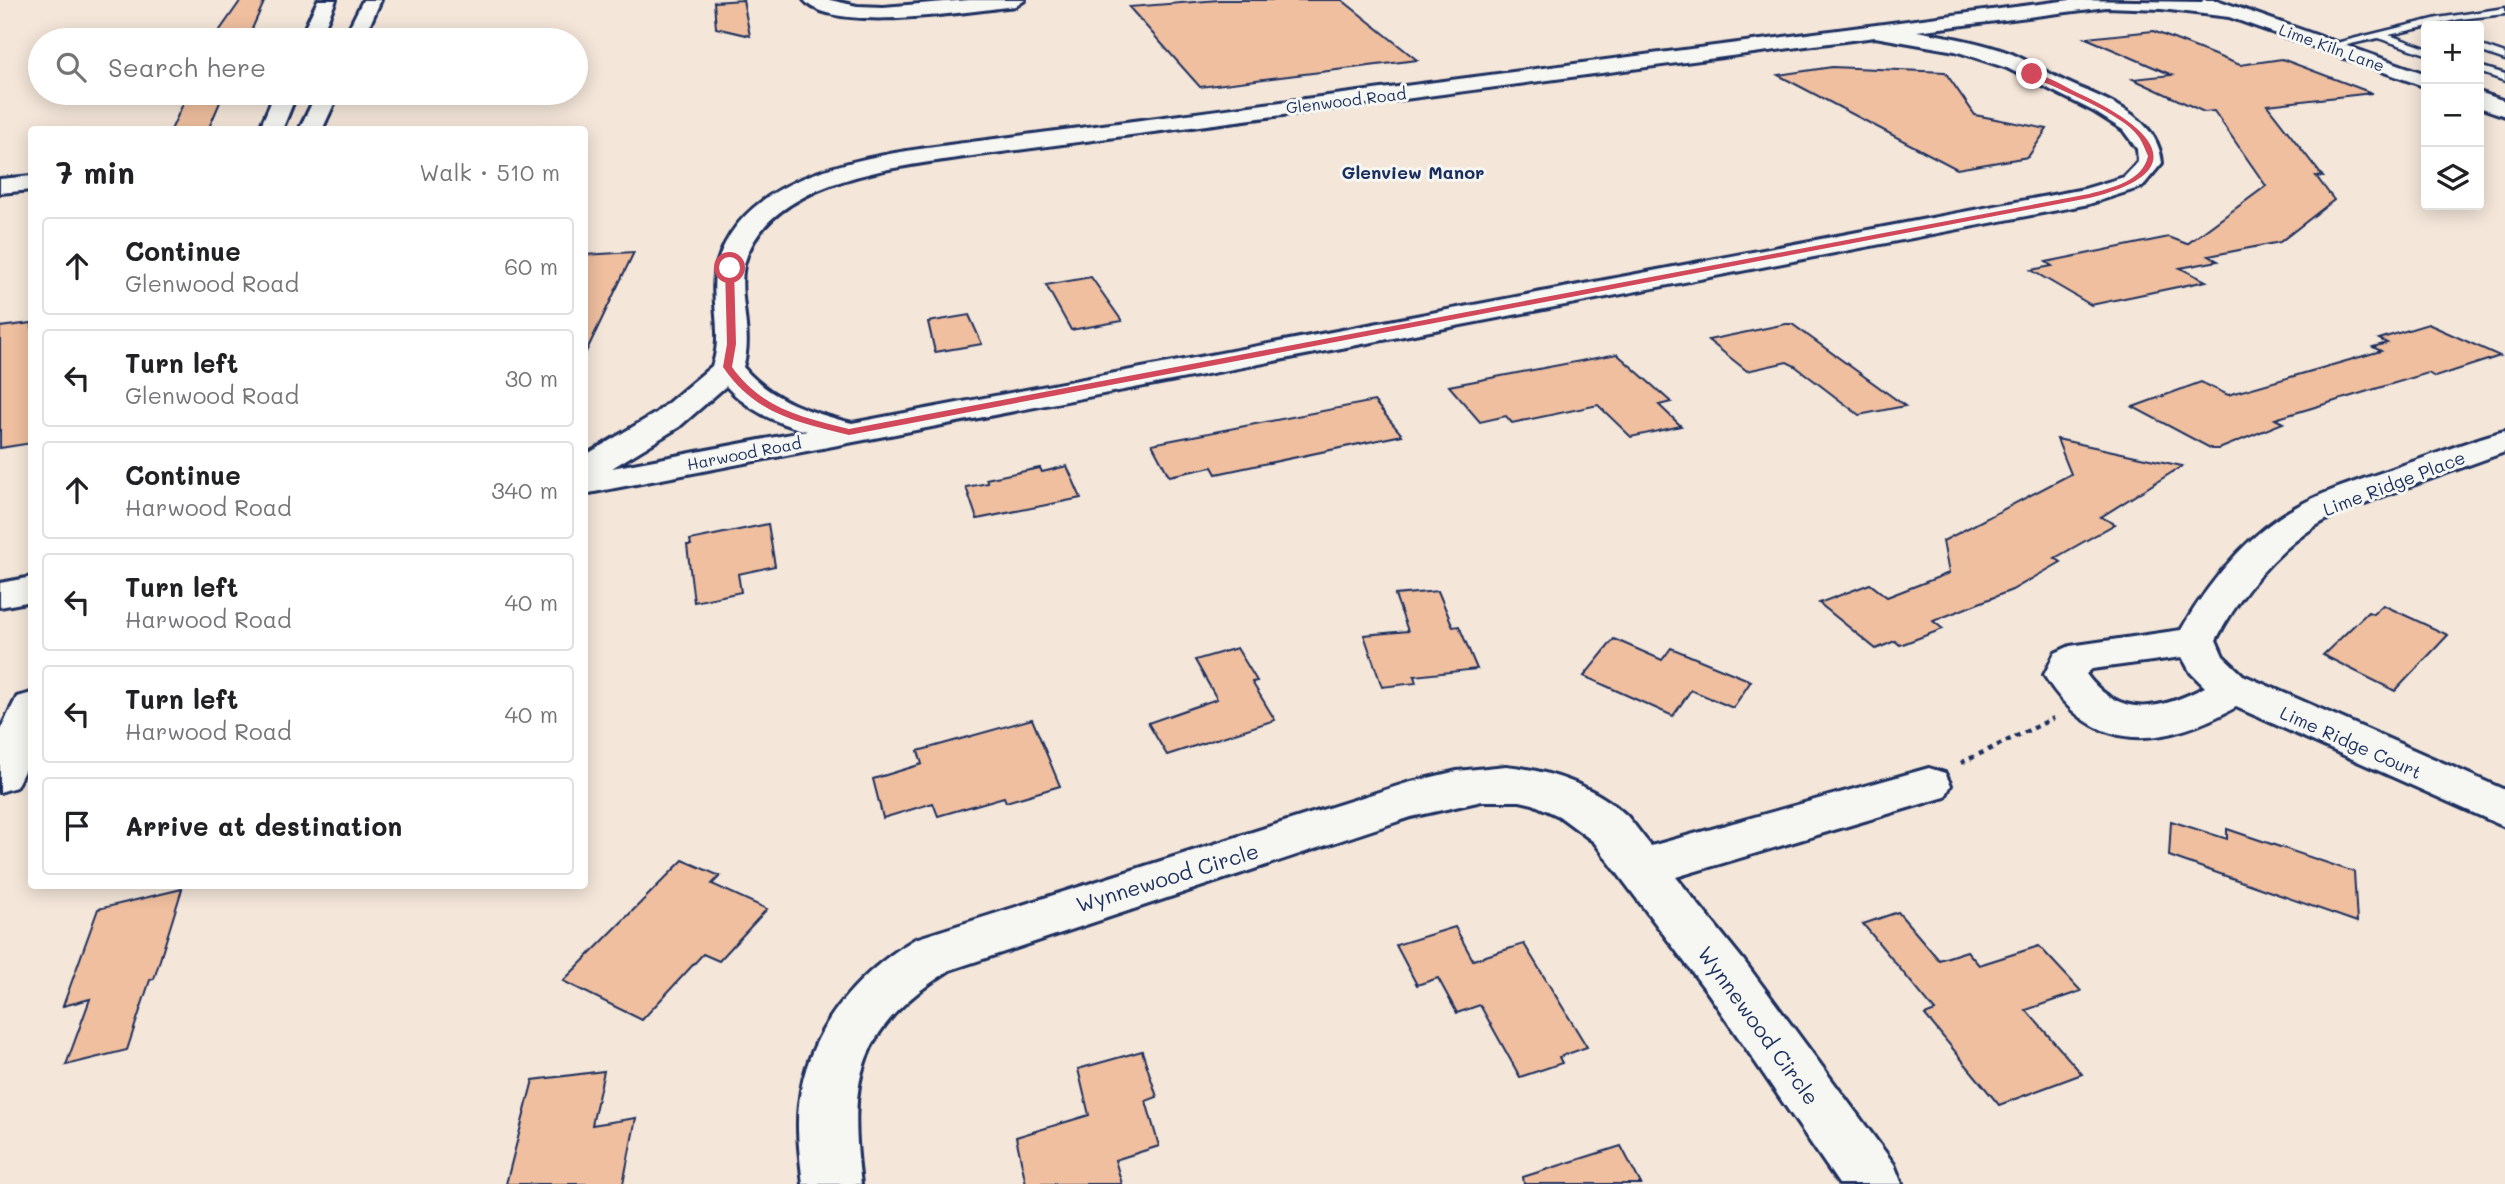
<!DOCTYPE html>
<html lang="en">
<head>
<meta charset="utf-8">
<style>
	:root { --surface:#fff; --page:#f2f2f2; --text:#202124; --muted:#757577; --line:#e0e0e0 }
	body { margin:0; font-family:Mali,sans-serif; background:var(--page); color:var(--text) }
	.controls { position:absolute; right:21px; top:21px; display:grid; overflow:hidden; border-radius:7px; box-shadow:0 4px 18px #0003 }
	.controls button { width:63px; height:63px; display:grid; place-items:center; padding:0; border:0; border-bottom:2px solid var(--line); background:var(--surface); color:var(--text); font:35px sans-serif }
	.stop { position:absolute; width:21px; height:21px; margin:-16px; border:5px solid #d1495b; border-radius:50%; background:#fff }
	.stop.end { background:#d1495b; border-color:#fff; box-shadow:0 2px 7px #0008 }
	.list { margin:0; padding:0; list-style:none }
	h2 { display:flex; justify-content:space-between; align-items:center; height:91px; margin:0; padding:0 28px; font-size:30px }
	h2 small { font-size:23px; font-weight:400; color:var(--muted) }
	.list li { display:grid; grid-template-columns:46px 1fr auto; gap:21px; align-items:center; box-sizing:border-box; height:98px; margin:0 14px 14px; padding:0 14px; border:2px solid var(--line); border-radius:7px }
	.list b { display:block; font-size:26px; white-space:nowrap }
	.list p { margin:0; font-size:23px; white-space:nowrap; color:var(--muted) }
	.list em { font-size:23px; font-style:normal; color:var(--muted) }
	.icon { flex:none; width:38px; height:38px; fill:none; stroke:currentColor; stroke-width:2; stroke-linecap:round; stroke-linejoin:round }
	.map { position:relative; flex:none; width:2505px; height:1184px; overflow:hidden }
	.search { position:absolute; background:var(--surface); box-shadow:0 4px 18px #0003; left:28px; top:28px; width:560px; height:77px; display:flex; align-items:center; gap:18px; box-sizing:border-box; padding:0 24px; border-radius:38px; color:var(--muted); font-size:26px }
	.panel { position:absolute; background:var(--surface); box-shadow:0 4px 18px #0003; left:28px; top:126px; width:560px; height:763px; border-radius:7px }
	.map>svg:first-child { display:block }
</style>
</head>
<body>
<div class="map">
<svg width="2505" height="1184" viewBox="0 0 2505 1184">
	<rect width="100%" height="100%" fill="#f4e6d9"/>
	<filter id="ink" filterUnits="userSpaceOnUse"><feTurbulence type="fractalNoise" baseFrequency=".0143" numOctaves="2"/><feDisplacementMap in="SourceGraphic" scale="14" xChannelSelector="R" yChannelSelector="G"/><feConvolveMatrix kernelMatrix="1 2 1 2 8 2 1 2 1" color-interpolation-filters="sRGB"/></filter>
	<g filter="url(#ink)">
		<!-- building -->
		<g fill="#efbf9f" stroke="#1b2f5e" stroke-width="2">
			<polygon points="241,0 265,0 247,40 213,40"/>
			<polygon points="743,0 750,36 716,28 714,2"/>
			<polygon points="1219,0 1342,0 1417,60 1200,87 1129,7"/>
			<polygon points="2153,31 2240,65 2282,59 2372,93 2267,105 2323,177 2316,176 2334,200 2280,242 2209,256 2218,261 2180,268 2206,281 2091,305 2031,270 2052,266 2046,262 2169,237 2187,244 2266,186 2214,111 2204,112 2133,79 2172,75 2086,38"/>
			<polygon points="1832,67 1945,72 1975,115 2047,129 2028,157 1957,169 1778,75"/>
			<polygon points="188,93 224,93 208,130 171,130"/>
			<polygon points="634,252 584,356 584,255"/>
			<polygon points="1091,277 1122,321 1071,330 1046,285"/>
			<polygon points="969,315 982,344 935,352 928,322"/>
			<polygon points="32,323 32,443 0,448 0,327"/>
			<polygon points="1786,324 1792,324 1905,406 1859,415 1795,366 1787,362 1747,371 1708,340"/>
			<polygon points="2428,324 2500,356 2435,377 2428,373 2275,419 2283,423 2219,449 2212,449 2133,407 2201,382 2228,395 2381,351 2373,347 2387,343 2379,339"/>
			<polygon points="1617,354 1671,402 1659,405 1681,426 1631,437 1598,405 1512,423 1506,416 1480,422 1449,386"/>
			<polygon points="1374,401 1402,435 1216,474 1212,467 1169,476 1152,444"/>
			<polygon points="2057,439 2182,466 2101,517 2115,524 2055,558 2061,562 2012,590 1933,621 1943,629 1900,645 1895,641 1876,649 1819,603 1870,584 1887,597 1949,573 1943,541 2071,474"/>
			<polygon points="1067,466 1081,498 977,519 966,487 988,483 986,479 1040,468 1042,472"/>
			<polygon points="768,524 775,566 738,574 741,592 694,602 687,545 691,545 690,540"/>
			<polygon points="1438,591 1453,627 1459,626 1477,669 1414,676 1416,683 1382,687 1364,635 1408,631 1395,595"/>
			<polygon points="2383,605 2448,635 2395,691 2323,655 2368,612 2373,614"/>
			<polygon points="1614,639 1662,660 1671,648 1751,681 1733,708 1691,690 1673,716 1584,676"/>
			<polygon points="1237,648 1257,681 1252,682 1275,720 1167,755 1148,723 1217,699 1195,660"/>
			<polygon points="1032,719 1060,786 1006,802 1004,797 938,816 933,803 883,818 873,779 922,764 918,751"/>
			<polygon points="2171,821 2227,839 2227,829 2354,872 2357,922 2169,856"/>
			<polygon points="683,860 720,876 712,884 767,909 719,961 703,954 642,1020 563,981"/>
			<polygon points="182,889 154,979 150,980 127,1050 66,1065 90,999 63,1006 98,909"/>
			<polygon points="1898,912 1939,960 1967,951 1979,965 2039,946 2081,991 2026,1010 2082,1074 1999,1105 1925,1015 1935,1011 1863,924"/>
			<polygon points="1455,927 1473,960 1524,944 1587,1047 1559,1057 1562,1063 1520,1077 1480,1005 1457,1013 1438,978 1417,985 1396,945"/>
			<polygon points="1142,1051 1157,1097 1146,1101 1159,1146 1115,1160 1122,1184 1026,1184 1016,1137 1089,1115 1078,1069"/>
			<polygon points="604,1071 592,1125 636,1118 623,1184 506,1184 533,1080"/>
			<polygon points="1621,1146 1641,1184 1524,1184 1523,1177"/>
		</g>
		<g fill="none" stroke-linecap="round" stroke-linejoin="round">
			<!-- service casing -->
			<g stroke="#1b2f5e" stroke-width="5">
				<g id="service">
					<polygon points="2505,8 2505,14 2460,19 2389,35 2426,48 2426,54 2378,38 2329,49 2324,46 2438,18"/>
					<polygon points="2479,45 2505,54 2505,60 2479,51"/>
					<polygon points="2479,66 2505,74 2505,81 2479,72"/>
				</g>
			</g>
			<!-- minor casing -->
			<g stroke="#1b2f5e" stroke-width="6">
				<g id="minor">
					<polygon points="318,0 336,0 319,40 299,40"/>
					<polygon points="363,0 381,0 363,40 343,40"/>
					<path d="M804,0H830L857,6L883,7L969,0H1025L1016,6C975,10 831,35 804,0Z"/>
					<path d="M2070,0L2202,2L2203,0H2217L2426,74V87L2229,17L2161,9L2106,7L1917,31C1948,37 1982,42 2012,54C2030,62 2047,73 2064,81C2102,99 2158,114 2162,163L2142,187L2089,204L584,494V456L656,413L712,366C725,333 708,297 717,264C746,164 892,153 979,141ZM1875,37L1955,51L2007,68L2093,111L2123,130L2137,149L2138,162L2124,177L2084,189L852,423C810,412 772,401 743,367C754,333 737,298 744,265C766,177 905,166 979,155ZM726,386C749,411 776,423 807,431L612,468L679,427Z"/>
					<polygon points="2479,92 2505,101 2505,116 2479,107"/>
					<polygon points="275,93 297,93 282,130 259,130"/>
					<polygon points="317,93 339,93 322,130 299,130"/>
					<polygon points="32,176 32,190 0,193 0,179"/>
					<path d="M2505,431V452C2466,466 2427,480 2388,494C2363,504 2337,512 2314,527C2272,555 2239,596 2216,640L2223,656L2243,675L2505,790V827L2236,707C2162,748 2093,756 2044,675L2055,653L2070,646L2181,630C2209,582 2248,533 2298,506C2331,488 2368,478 2403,465C2437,454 2470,440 2505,431ZM2182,657L2191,673L2205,687C2161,710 2120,720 2086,674L2092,669Z"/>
					<polygon points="32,577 32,601 0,607 0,583"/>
					<polygon points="32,693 32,755 16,787 0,792 0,730 17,697"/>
					<path d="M1506,766C1548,770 1596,786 1627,816C1635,825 1643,837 1651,846L1929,768L1945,773L1951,785L1945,797L1676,877L1744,961L1894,1164L1902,1184H1839L1708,993L1594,842L1559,816L1533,804L1520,801H1482L1411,817L950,970C857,1028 848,1080 861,1184H803C800,1158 796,1130 799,1104C807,1031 855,975 915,939L1407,783L1457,771Z"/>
				</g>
			</g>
			<!-- path -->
			<polyline stroke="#1b2f5e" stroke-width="4.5" stroke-dasharray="5 5" stroke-linecap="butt" points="1961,763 2054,718"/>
			<!-- service -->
			<use href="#service" fill="#f6f6f2" fill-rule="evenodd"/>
			<!-- minor -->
			<use href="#minor" fill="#f6f6f2" fill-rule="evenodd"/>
		</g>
	</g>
	<!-- route -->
	<path fill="#d1495b" d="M2030,73C2046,74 2065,87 2080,94C2151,127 2198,171 2089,198L849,435C797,422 755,414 723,367L727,344L725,268L730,265L734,268L736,344L732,367C762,409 802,417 849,429L2089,194C2111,188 2143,181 2148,156C2145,149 2142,141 2138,136C2122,113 2056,88 2030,76Z"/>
	<g text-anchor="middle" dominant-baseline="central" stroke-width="6" stroke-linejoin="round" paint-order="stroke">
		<!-- far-street labels -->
		<g font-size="16" fill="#1b2f5e" stroke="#f6f6f2">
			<text transform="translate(2332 47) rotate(20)">Lime Kiln Lane</text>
			<text transform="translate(1346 100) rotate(-7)">Glenwood Road</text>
			<text transform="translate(744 453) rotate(-11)">Harwood Road</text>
		</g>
		<!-- far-quarter labels -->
		<g font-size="18" font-weight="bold" fill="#1b2f5e" stroke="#f6f6f2">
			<text x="1413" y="172">Glenview Manor</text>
		</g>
		<!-- street labels -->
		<g font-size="18" fill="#1b2f5e" stroke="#f6f6f2">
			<text transform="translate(2394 483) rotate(-21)">Lime Ridge Place</text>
			<text transform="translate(2351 742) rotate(24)">Lime Ridge Court</text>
		</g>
		<!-- near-street labels -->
		<g font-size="21" fill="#1b2f5e" stroke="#f6f6f2">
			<text transform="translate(1167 877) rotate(-17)">Wynnewood Circle</text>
			<text transform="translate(1759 1025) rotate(54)">Wynnewood Circle</text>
		</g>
	</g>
</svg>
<div class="controls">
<button>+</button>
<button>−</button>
<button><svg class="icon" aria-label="layers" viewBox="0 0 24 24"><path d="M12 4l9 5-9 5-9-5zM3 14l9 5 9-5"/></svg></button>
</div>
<div class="stop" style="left:730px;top:268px"></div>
<div class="stop end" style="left:2032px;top:74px"></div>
<div class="search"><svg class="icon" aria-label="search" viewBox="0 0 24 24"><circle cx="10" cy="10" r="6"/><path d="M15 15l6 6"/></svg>Search here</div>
<section class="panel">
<h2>7 min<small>Walk · 510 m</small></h2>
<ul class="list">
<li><svg class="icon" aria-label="ahead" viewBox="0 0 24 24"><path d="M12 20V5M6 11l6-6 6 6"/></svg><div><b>Continue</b><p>Glenwood Road</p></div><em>60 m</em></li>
<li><svg class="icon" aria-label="left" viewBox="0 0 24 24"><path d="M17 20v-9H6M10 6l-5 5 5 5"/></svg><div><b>Turn left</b><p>Glenwood Road</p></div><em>30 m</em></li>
<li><svg class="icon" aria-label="ahead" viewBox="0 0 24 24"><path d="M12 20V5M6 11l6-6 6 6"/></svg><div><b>Continue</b><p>Harwood Road</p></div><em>340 m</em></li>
<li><svg class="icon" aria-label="left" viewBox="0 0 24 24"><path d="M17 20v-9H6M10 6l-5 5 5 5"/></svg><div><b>Turn left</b><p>Harwood Road</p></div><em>40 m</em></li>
<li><svg class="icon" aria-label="left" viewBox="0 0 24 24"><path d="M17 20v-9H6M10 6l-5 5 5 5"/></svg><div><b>Turn left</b><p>Harwood Road</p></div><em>40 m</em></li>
<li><svg class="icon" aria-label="arrive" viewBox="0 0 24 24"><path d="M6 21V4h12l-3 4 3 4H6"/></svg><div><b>Arrive at destination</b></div></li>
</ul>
</section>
</div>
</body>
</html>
